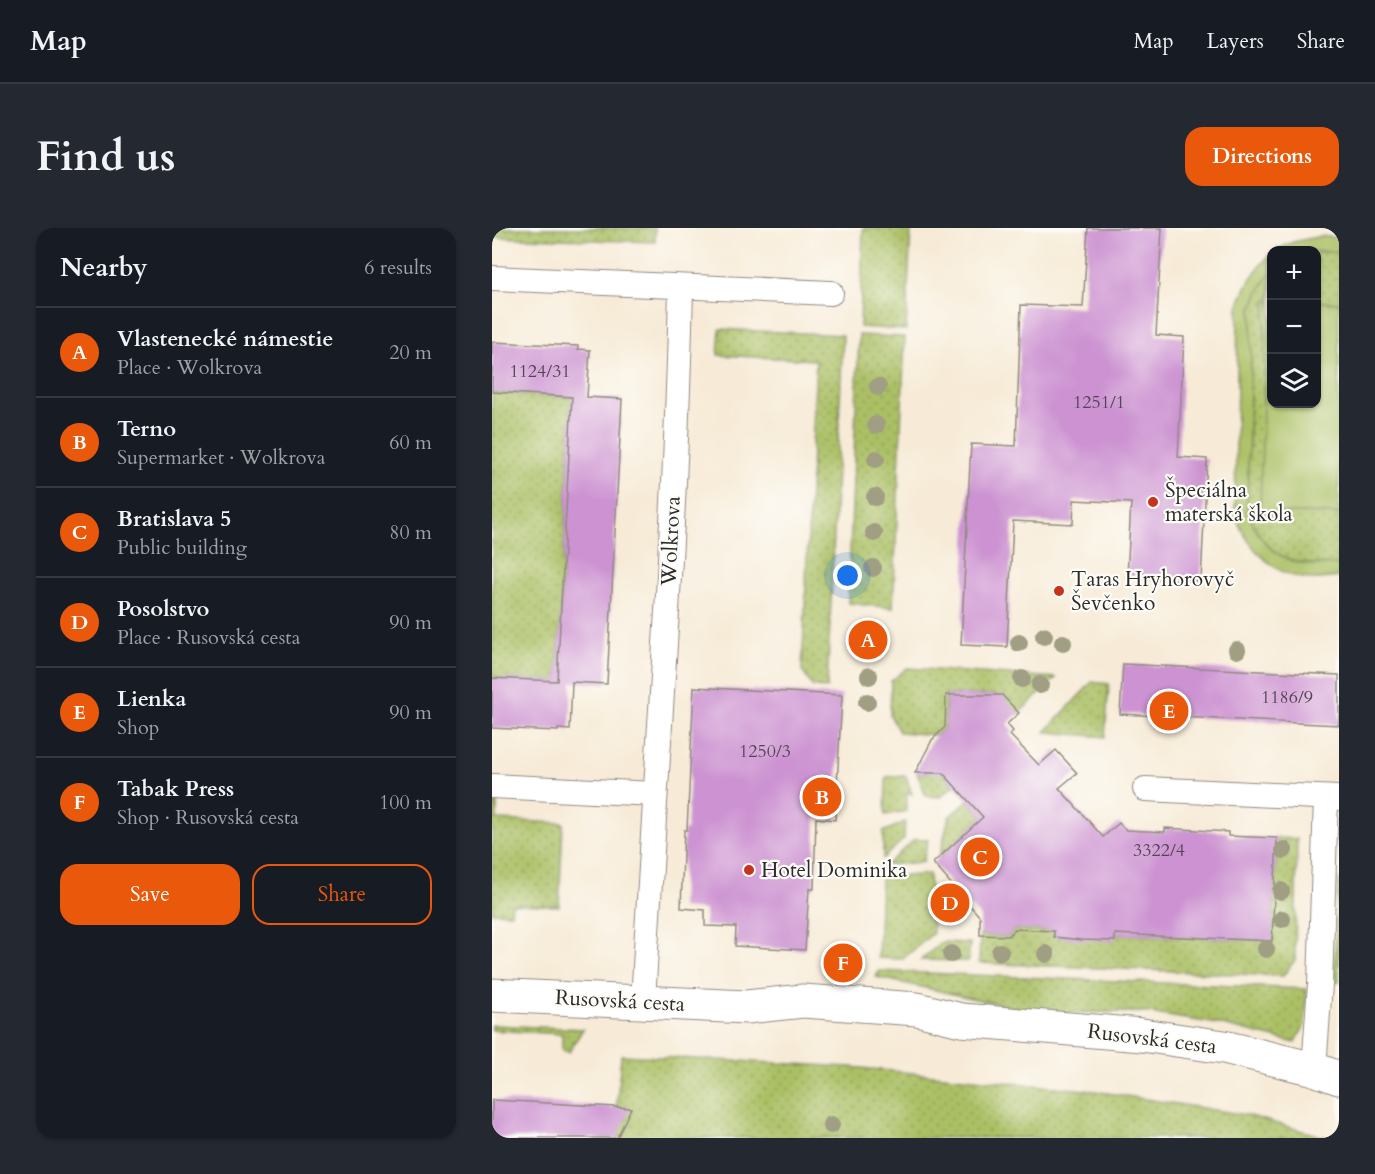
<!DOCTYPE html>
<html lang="en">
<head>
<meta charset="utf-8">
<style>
	:root { --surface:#171b24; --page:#242831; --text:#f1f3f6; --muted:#9ea1a6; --line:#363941; --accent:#ea580c }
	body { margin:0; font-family:Cardo,serif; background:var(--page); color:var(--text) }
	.controls { position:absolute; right:18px; top:18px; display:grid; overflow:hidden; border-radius:12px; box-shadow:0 2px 4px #0004 }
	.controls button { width:54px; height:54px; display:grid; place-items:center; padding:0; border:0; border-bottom:2px solid var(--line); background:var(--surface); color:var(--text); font:30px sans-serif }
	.you { position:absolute; left:356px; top:348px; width:21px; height:21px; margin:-15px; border:4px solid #fff; border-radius:50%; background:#1a73e8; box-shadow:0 0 0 9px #1a73e833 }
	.badge { display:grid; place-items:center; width:39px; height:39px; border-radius:50%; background:var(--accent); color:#fff; font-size:20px; font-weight:700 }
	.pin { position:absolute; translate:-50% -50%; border:3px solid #fff; box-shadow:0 2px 6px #0006 }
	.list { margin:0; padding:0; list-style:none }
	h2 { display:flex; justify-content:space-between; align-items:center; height:78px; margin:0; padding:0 24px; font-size:26px }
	h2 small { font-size:20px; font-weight:400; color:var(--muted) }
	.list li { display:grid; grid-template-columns:39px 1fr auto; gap:18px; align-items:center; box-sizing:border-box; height:90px; padding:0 24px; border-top:2px solid var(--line) }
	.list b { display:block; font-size:22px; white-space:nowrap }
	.list p { margin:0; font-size:20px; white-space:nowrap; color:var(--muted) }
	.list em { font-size:20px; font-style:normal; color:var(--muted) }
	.actions { display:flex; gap:12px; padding:18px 24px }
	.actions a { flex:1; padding:14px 0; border:2px solid var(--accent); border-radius:18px; text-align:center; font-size:21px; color:var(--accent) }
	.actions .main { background:var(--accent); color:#fff }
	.icon { flex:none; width:33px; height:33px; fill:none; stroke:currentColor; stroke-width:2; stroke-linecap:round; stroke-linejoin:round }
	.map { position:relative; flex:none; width:847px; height:910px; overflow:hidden; border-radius:18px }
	header { display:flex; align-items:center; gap:36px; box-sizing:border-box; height:84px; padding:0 30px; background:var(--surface); border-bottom:2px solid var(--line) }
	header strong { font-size:28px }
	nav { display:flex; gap:33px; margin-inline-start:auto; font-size:21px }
	.intro { display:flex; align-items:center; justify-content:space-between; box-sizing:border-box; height:144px; padding:0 36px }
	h1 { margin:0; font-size:42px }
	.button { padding:15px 27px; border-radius:18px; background:var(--accent); color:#fff; font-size:21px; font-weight:700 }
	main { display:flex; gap:36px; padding:0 36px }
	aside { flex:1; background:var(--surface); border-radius:18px; box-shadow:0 2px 4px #0004 }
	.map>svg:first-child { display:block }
</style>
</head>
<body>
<header>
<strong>Map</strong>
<nav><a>Map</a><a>Layers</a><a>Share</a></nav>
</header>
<div class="intro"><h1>Find us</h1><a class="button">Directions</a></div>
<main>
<aside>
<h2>Nearby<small>6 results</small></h2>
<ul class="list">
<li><span class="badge">A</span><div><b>Vlastenecké námestie</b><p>Place · Wolkrova</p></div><em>20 m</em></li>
<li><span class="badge">B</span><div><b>Terno</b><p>Supermarket · Wolkrova</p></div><em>60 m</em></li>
<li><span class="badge">C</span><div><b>Bratislava 5</b><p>Public building</p></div><em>80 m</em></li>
<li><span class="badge">D</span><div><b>Posolstvo</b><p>Place · Rusovská cesta</p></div><em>90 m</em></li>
<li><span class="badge">E</span><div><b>Lienka</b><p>Shop</p></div><em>90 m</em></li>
<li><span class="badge">F</span><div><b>Tabak Press</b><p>Shop · Rusovská cesta</p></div><em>100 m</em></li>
</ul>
<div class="actions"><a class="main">Save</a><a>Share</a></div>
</aside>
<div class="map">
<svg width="847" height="910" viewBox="0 0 847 910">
	<defs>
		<pattern id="grass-dots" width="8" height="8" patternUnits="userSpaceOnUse" patternTransform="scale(1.5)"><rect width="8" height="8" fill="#abc065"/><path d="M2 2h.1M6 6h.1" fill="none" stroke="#8b9c53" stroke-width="1.8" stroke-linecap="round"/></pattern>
	</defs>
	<rect width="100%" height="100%" fill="#fdfcf7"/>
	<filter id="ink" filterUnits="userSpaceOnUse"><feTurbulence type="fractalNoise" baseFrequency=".0167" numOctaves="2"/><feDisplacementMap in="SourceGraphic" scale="12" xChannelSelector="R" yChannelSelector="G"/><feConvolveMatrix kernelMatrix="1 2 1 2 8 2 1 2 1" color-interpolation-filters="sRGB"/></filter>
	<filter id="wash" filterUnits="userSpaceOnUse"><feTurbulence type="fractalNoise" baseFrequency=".008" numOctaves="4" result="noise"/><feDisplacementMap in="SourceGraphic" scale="24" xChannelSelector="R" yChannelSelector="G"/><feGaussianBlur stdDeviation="1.35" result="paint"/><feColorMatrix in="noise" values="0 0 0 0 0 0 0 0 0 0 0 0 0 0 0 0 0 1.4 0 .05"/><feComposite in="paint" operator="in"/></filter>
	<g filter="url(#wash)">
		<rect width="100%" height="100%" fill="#f7ebd7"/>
		<!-- grass -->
		<g fill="url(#grass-dots)" stroke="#6b7648" stroke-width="1.5">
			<polygon points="0,0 163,0 163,14 0,9"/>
			<polygon points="371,0 419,0 414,102 368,99"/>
			<polygon points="824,24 847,24 847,75 825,74"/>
			<path d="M779,44V73H774L769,284L847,286V336C799,339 772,329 755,282L760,80L768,61Z"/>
			<polygon points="228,101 351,107 335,460 321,459 310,443 324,132 226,127"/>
			<polygon points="367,107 413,109 401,380 356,375"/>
			<polygon points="0,165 80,169 65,453 0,450"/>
			<polygon points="415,440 564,450 526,486 516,475 506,467 454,467 453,499 445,507 407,504 398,487 399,453"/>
			<polygon points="600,454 617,456 613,509 553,504"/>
			<polygon points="446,539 462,558 448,569 434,568 425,545 438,545"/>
			<polygon points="414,548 420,566 415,565 414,583 393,587 394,549"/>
			<polygon points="0,571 5,571 5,592 71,595 67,678 20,676 19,685 0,684"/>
			<polygon points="476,572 491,589 447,630 457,589"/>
			<polygon points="413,594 412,611 391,630 391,604"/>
			<polygon points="785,610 805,611 803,732 791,748 487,735 488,707 516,708 523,701 562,703 563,709 622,713 623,706 780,713"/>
			<polygon points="423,611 436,612 431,634 394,637"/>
			<polygon points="437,646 441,705 411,731 386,730 389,650"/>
			<polygon points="847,650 847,754 841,754"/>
			<polygon points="450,714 478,715 476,733 429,732"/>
			<polygon points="387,743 815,761 813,797 803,815 726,796 650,784 547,785 384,749"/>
			<polygon points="0,797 91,801 77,824 70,823 70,806 0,802"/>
			<polygon points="129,827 359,839 603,863 754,887 836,910 105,910 125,875"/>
		</g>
		<!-- pitch -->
		<g fill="#abc065" stroke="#6b7648" stroke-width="1.5">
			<polygon points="829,8 847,10 847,24 784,22 801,14"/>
			<path d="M779,26V44L768,61L760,80L755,282C771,327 800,341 847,336V349C839,350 831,351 823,351C784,351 756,321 743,287L746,80C753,58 762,42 779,26Z"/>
			<polygon points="774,73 779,73 780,176 824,176 825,74 847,75 847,286 768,284"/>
		</g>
		<g id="blocks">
			<!-- building -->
			<g fill="#cc92d1">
				<polygon points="596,0 670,0 664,107 692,109 686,229 715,231 709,353 635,349 639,275 582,272 581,296 521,293 515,419 469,417 479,216 524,218 529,77 591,79"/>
				<polygon points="0,114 86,118 86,121 98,122 95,169 130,171 115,456 80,454 78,502 66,501 66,503 0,500 0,450 65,453 80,169 0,164"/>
				<polygon points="631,436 847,447 847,497 628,486"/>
				<polygon points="202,459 350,467 343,592 324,590 322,661 317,661 313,722 243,718 244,699 213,698 213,682 189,680 192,602 195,602"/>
				<polygon points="454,467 510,467 527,485 515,496 521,503 518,507 547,537 564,522 585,545 567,560 611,609 627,595 634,602 673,604 673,600 736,604 736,608 785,610 780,713 623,706 623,713 590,712 562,709 562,703 523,701 516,708 488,707 488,689 441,635 491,589 451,545 423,545 440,512 453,499"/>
				<polygon points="0,872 38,874 139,880 125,910 0,910"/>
			</g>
		</g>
	</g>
	<g filter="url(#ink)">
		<use href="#blocks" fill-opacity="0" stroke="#918b81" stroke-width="1.5"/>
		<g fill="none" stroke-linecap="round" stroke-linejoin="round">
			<!-- street casing -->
			<g stroke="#918b81" stroke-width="26">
				<g id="street">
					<polyline points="0,50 339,65"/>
					<polyline points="0,558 163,566"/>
					<polyline points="653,561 847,570"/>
					<path d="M151,774C164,536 184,298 189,59"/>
					<polyline points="822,841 828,756 834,570"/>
				</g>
			</g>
			<!-- secondary casing -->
			<g stroke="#918b81" stroke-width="35">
				<polyline id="secondary" points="0,767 255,779 311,773 425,781 469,792 650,807 732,819 822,841 847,850"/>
			</g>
			<!-- street -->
			<use href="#street" stroke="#fff" stroke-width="24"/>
			<!-- secondary -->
			<use href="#secondary" stroke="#fff" stroke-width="33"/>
		</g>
		<!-- trees -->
		<g fill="#a09e83">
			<circle cx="386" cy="159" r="9"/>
			<circle cx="384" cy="197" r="9"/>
			<circle cx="384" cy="231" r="9"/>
			<circle cx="383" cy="269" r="9"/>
			<circle cx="382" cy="305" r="9"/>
			<circle cx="381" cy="340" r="9"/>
			<circle cx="552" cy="408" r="9"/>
			<circle cx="527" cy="415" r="9"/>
			<circle cx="571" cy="415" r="9"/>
			<circle cx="745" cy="422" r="9"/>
			<circle cx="377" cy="448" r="9"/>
			<circle cx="530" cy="451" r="9"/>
			<circle cx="548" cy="457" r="9"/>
			<circle cx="375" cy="474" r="9"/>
			<circle cx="792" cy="622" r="9"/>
			<circle cx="789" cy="663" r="9"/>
			<circle cx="790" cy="691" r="9"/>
			<circle cx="774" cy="721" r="9"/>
			<circle cx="508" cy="724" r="9"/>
			<circle cx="459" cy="726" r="9"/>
			<circle cx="554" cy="726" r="9"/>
			<circle cx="339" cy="897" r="9"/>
		</g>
	</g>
	<!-- markers -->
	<g fill="#c8321e" stroke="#fdfcf7" stroke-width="2">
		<circle cx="661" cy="274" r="6"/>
		<circle cx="567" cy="363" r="6"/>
		<circle cx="257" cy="642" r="6"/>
	</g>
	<g text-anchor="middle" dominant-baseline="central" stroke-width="4.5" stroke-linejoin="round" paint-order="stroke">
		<!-- number labels -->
		<g font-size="18" fill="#534554">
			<text x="48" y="143">1124/31</text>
			<text x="607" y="174">1251/1</text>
			<text x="795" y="469">1186/9</text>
			<text x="273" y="523">1250/3</text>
			<text x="667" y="622">3322/4</text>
		</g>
		<!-- poi labels -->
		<g font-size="21" fill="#2b2b2b" stroke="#fdfcf7" text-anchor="start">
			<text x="673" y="262">Špeciálna<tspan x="673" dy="24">materská škola</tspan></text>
			<text x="579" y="351">Taras Hryhorovyč<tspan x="579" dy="24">Ševčenko</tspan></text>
			<text x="269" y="642">Hotel Dominika</text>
		</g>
		<!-- street labels -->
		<g font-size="21" fill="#2b2b2b" stroke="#fdfcf7">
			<text transform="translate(179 313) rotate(-87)">Wolkrova</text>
			<text transform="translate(128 773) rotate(3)">Rusovská cesta</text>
			<text transform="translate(660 811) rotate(7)">Rusovská cesta</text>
		</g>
	</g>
</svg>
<div class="controls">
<button>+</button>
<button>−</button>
<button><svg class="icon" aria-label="layers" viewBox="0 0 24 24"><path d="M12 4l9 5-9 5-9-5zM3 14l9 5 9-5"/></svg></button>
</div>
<div class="you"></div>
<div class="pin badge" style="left:376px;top:412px">A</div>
<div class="pin badge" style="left:330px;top:569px">B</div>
<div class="pin badge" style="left:488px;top:629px">C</div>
<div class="pin badge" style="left:458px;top:675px">D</div>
<div class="pin badge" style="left:677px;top:483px">E</div>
<div class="pin badge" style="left:351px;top:735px">F</div>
</div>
</main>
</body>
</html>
